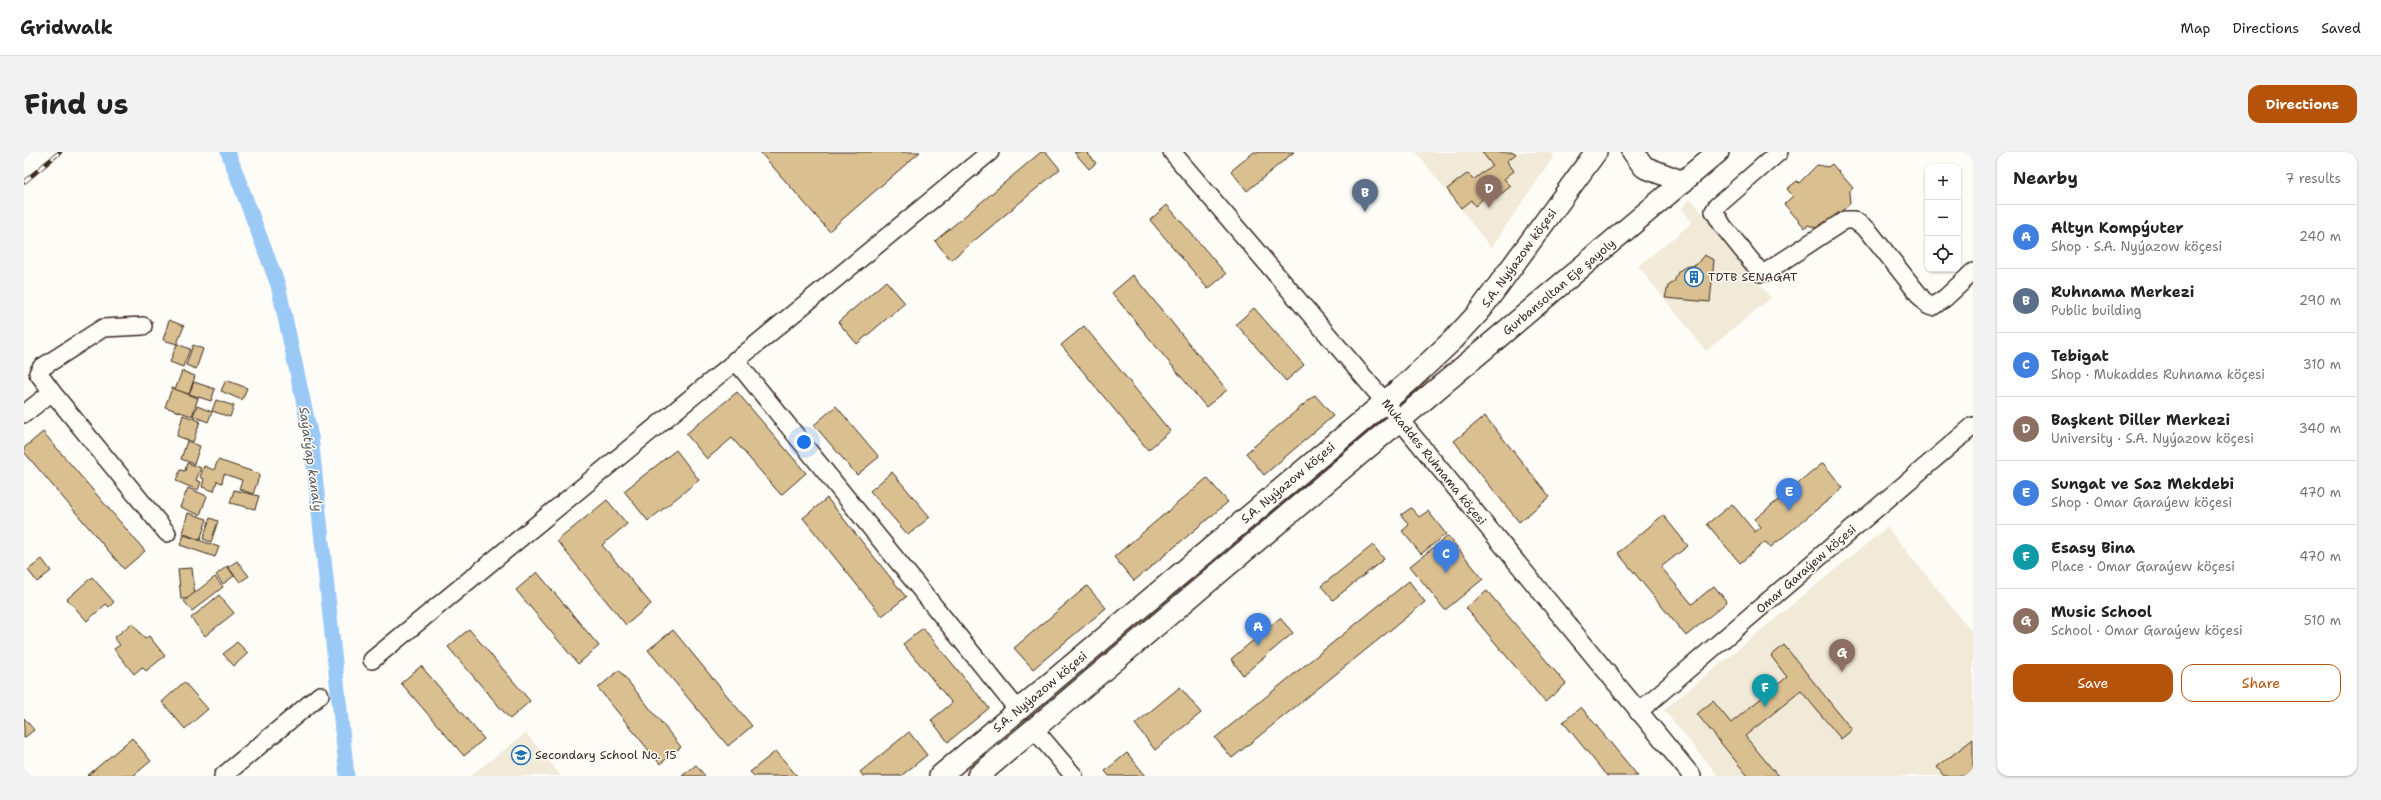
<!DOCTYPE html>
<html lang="en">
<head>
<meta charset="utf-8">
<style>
	:root { --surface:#fff; --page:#f2f2f2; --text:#222; --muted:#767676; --line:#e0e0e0; --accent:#b45309 }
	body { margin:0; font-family:"Shantell Sans",sans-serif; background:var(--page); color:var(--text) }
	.controls { position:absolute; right:12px; top:12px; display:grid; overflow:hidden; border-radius:8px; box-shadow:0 1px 3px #0004 }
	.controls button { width:36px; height:36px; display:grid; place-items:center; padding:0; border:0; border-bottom:1px solid var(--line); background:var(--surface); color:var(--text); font:20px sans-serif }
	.you { position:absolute; left:780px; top:290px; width:14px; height:14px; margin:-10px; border:3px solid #fff; border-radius:50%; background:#1a73e8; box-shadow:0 0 0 6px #1a73e833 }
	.badge { display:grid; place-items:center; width:26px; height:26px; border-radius:50%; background:var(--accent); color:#fff; font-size:13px; font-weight:700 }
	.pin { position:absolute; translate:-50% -33px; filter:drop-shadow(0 1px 2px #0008) }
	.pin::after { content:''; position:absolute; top:21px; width:14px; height:12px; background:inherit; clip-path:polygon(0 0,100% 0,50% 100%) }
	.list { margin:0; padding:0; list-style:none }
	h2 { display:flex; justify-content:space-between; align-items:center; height:52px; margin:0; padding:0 16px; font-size:17px }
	h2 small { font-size:13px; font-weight:400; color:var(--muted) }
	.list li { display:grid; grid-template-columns:26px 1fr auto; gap:12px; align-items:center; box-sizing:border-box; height:64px; padding:0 16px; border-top:1px solid var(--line) }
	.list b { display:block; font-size:15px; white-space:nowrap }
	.list p { margin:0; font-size:13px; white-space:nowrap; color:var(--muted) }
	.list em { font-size:13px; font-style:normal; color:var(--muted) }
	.actions { display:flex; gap:8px; padding:12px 16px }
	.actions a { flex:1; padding:9px 0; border:1px solid var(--accent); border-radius:12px; text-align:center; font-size:14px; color:var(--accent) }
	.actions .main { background:var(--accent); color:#fff }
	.icon { flex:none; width:22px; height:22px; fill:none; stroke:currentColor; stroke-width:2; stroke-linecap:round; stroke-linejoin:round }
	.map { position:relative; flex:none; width:1949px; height:624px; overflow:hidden; border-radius:12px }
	header { display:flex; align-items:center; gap:24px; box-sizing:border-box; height:56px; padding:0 20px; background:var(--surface); border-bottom:1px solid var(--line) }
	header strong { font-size:19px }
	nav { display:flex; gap:22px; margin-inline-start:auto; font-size:14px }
	.intro { display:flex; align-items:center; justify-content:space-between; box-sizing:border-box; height:96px; padding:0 24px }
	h1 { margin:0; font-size:28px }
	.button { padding:10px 18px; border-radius:12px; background:var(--accent); color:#fff; font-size:14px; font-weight:700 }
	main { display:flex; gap:24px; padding:0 24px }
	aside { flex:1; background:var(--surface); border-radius:12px; box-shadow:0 1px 3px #0004 }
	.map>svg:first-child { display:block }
</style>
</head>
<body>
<header>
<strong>Gridwalk</strong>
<nav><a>Map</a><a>Directions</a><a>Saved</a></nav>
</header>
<div class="intro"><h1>Find us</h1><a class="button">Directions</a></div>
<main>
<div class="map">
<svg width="1949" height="624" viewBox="0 0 1949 624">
	<rect width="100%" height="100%" fill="#fdfcf7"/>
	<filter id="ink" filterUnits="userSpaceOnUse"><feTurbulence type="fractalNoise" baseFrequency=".025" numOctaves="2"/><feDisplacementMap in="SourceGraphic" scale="8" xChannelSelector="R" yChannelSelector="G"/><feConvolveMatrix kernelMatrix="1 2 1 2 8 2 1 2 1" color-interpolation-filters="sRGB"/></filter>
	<g filter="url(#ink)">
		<!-- built -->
		<g fill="#f2ead8">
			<polygon points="1392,0 1527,0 1530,4 1467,96"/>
			<polygon points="1668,48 1747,146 1682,199 1614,114 1668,71 1658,57 1663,49"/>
			<polygon points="1863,375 1949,481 1949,624 1694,624 1640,558"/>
			<polygon points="502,581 537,624 446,624"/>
		</g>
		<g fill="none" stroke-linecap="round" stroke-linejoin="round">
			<!-- canal -->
			<polyline stroke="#9bc9f6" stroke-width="15" points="204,0 254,133 287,285 323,624"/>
		</g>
		<!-- building -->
		<g fill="#dac090" stroke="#3b2a1e">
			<polygon points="736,0 896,0 805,79"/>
			<polygon points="1017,0 1022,0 1036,17 927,108 911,89"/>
			<polygon points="1050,0 1066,0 1064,2 1072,11 1065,17"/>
			<polygon points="1230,0 1270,0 1223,39 1207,19"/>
			<polygon points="1458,0 1490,0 1492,2 1483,9 1490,19 1480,27 1487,34 1466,51 1461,45 1451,54 1447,48 1437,56 1423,37 1444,21 1449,28 1468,13"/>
			<polygon points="1808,12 1829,36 1825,40 1826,52 1796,77 1784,73 1781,76 1760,52 1769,44 1763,37 1773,29 1775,31 1793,13 1804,15"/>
			<polygon points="1143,53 1202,122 1184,137 1126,68"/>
			<polygon points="1680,103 1690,108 1686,150 1641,146 1644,134 1650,130 1654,120 1661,115 1672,113"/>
			<polygon points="1109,123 1203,238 1182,255 1088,141"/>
			<polygon points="862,129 881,151 833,192 814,170"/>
			<polygon points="1230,156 1280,213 1262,229 1212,172"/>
			<polygon points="145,168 160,174 153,192 139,188"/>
			<polygon points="1060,174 1146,279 1124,298 1037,193"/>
			<polygon points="153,192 166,197 159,215 146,210"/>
			<polygon points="169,193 179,197 172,217 162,213"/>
			<polygon points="158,219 171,224 165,242 151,238"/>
			<polygon points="202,228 223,236 218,248 197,239"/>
			<polygon points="170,230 191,237 187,249 165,242"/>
			<polygon points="148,236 174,246 168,264 141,255"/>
			<polygon points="713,240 782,321 757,343 708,286 683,307 662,282"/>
			<polygon points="1291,243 1309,264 1240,323 1222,301"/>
			<polygon points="192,248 210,254 206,265 188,259"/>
			<polygon points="173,254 188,260 184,270 169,264"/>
			<polygon points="812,254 855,305 833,323 790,273"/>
			<polygon points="159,263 176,269 169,290 153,284"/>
			<polygon points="1461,264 1526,345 1495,370 1430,289"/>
			<polygon points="19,280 121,399 100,417 0,300 0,296"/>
			<polygon points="163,289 176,294 170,312 157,307"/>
			<polygon points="652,298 675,328 624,369 600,339"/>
			<polygon points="194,308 236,322 229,342 215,337 218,328 200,322 198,331 193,329 190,339 178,335 180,327 176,325 180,314 190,318"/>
			<polygon points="163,311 177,316 172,328 177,330 174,338 152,329 156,318 161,319"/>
			<polygon points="1799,311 1819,336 1747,395 1741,390 1716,411 1683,372 1708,352 1731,380 1737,375 1731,367"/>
			<polygon points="868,320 906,365 884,383 846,339"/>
			<polygon points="1183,326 1204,350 1110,429 1090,405"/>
			<polygon points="164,336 183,344 176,363 156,355"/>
			<polygon points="210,338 235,344 231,357 206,351"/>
			<polygon points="803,346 882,445 858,464 779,366"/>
			<polygon points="583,348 603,372 578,393 627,452 602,473 533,389"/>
			<polygon points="1387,356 1395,365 1404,359 1422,382 1397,402 1378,379 1385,373 1377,363"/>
			<polygon points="164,361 183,367 176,388 158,381"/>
			<polygon points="1639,363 1664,394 1637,415 1668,452 1690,434 1703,450 1662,484 1594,401"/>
			<polygon points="186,366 194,369 187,390 179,387"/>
			<polygon points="160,383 195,395 191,405 156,393"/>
			<polygon points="1424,384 1459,427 1421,458 1386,414"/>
			<polygon points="1349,393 1360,407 1309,448 1297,434"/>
			<polygon points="18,407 27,419 13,430 4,418"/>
			<polygon points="213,409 225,424 216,430 204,415"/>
			<polygon points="203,414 210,424 199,432 192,423"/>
			<polygon points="168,416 171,446 157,447 154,417"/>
			<polygon points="513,420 575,494 554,512 492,438"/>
			<polygon points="68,425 90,450 85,455 82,452 63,469 43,447"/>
			<polygon points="191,425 199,435 168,459 160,449"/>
			<polygon points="1385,429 1401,450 1208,606 1191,586"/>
			<polygon points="1063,434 1082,456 1009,517 990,496"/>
			<polygon points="1463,439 1542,532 1521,550 1442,456"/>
			<polygon points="195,443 210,461 181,484 167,466"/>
			<polygon points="1256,466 1269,481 1219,523 1207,507"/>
			<polygon points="108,471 121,487 125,484 141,504 122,519 118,515 110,522 90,497 96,493 90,486"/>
			<polygon points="899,476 965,556 924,590 907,568 928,551 879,492"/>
			<polygon points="445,477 506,549 486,567 424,495"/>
			<polygon points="649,478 728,574 704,594 624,498"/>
			<polygon points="213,490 224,501 210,514 199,502"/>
			<polygon points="1760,493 1828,578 1817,587 1777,539 1721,584 1754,624 1724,624 1673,562 1689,549 1707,571 1763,525 1747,504"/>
			<polygon points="397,514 460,587 440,604 377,531"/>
			<polygon points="595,518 657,595 636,612 574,536"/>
			<polygon points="160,530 184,557 161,577 138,550"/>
			<polygon points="1156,535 1177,561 1131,598 1111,572"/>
			<polygon points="1557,555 1614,624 1583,624 1539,570"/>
			<polygon points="0,566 10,578 0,586"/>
			<polygon points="885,580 903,603 877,624 839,624 836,620"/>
			<polygon points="108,586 127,609 109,624 63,624"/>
			<polygon points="1949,587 1949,624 1920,624 1913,615"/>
			<polygon points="752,599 773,624 730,624 726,620"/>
			<polygon points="1103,601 1122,624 1085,624 1081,619"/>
			<polygon points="672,613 681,624 658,624"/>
		</g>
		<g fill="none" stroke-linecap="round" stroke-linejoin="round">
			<!-- minor casing -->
			<g stroke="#3b2a1e" stroke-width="20">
				<g id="minor">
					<polyline points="1148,0 1361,250 1668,624"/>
					<polyline points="1755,0 1693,54 1690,59 1699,74 1737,121 1742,120 1821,68 1830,68 1844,78 1903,153 1908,155 1921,146 1949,120"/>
					<polyline points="711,208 994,558"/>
					<polyline points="28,240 143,381"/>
					<polyline points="0,262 28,240 14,221 17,216 79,176 119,174"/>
					<polyline points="348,508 966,0"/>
					<polyline points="1614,560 1949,274"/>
					<polyline points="1010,577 1050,624"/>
					<polyline points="199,624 296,543"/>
				</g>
			</g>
			<!-- major casing -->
			<g stroke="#3b2a1e" stroke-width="24">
				<g id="major">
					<polyline points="1609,0 1620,15 1659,30"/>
					<polyline points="916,624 1382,232 1431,186 1454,161 1572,0"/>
					<polyline points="954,624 1694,0"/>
				</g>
			</g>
			<!-- minor -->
			<use href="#minor" stroke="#fdfcf7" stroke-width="17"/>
			<!-- major -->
			<use href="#major" stroke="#fdfcf7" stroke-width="21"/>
			<!-- rail casing -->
			<g stroke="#3b2a1e" stroke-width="4.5">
				<g id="rail">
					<polyline points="0,1 1,0"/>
					<polyline points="0,30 36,0"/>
				</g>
			</g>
			<!-- rail -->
			<use href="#rail" stroke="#fdfcf7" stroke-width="3" stroke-dasharray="9" stroke-linecap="butt"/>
		</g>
	</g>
	<!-- icons -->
	<defs>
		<g id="building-ring" transform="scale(1)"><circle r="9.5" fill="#fdfcf7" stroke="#1f6fb2" stroke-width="1.5"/><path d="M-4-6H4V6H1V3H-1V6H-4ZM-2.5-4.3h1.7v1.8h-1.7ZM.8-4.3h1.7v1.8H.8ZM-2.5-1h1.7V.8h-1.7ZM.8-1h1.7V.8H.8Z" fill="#1f6fb2"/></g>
		<g id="school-ring" transform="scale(1)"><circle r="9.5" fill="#fdfcf7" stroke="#1f6fb2" stroke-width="1.5"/><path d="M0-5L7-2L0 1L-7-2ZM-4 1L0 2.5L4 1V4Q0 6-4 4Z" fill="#1f6fb2"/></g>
	</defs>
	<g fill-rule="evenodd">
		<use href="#building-ring" x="1670" y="125"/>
		<use href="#school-ring" x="497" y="603"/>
	</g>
	<g text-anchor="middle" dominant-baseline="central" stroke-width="3" stroke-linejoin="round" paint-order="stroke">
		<!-- street labels -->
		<g font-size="12" fill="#3b2a1e" stroke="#fdfcf7">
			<text transform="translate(1495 106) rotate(-54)">S.A. Nyýazow köçesi</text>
			<text transform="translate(1535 135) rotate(-40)">Gurbansoltan Eje şayoly</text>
			<text transform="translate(1410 310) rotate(51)">Mukaddes Ruhnama köçesi</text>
			<text transform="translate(1264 331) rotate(-40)">S.A. Nyýazow köçesi</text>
			<text transform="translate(1782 417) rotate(-41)">Omar Garaýew köçesi</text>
			<text transform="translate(1016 540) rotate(-40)">S.A. Nyýazow köçesi</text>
		</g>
		<!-- poi labels -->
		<g font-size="12" fill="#3b2a1e" stroke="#fdfcf7" text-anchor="start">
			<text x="1684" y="125">TDTB SENAGAT</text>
			<text x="511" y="603">Secondary School No. 15</text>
		</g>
		<!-- water labels -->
		<g font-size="13" font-style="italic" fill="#585a5f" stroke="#fdfcf7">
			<text transform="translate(287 307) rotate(82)">Saýatýap kanaly</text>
		</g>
	</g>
</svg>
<div class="controls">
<button>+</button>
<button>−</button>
<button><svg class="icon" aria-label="locate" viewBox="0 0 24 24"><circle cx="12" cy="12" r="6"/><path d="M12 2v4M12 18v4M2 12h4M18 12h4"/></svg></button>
</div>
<div class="you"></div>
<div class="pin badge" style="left:1234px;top:494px;background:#3f7fe0">A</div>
<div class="pin badge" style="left:1341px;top:60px;background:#5c6f8a">B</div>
<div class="pin badge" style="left:1422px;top:421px;background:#3f7fe0">C</div>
<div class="pin badge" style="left:1465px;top:56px;background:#8d6e63">D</div>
<div class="pin badge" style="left:1765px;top:359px;background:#3f7fe0">E</div>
<div class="pin badge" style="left:1741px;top:555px;background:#0f9aa8">F</div>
<div class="pin badge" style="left:1818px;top:520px;background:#8d6e63">G</div>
</div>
<aside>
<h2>Nearby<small>7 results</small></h2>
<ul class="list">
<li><span class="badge" style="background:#3f7fe0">A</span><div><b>Altyn Kompýuter</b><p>Shop · S.A. Nyýazow köçesi</p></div><em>240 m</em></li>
<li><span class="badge" style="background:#5c6f8a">B</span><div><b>Ruhnama Merkezi</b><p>Public building</p></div><em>290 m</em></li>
<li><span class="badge" style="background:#3f7fe0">C</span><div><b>Tebigat</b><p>Shop · Mukaddes Ruhnama köçesi</p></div><em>310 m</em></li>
<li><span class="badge" style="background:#8d6e63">D</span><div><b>Başkent Diller Merkezi</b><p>University · S.A. Nyýazow köçesi</p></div><em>340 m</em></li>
<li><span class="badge" style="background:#3f7fe0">E</span><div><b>Sungat ve Saz Mekdebi</b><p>Shop · Omar Garaýew köçesi</p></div><em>470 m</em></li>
<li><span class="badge" style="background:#0f9aa8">F</span><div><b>Esasy Bina</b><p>Place · Omar Garaýew köçesi</p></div><em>470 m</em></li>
<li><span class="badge" style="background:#8d6e63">G</span><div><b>Music School</b><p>School · Omar Garaýew köçesi</p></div><em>510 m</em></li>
</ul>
<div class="actions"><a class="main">Save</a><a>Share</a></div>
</aside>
</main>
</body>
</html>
